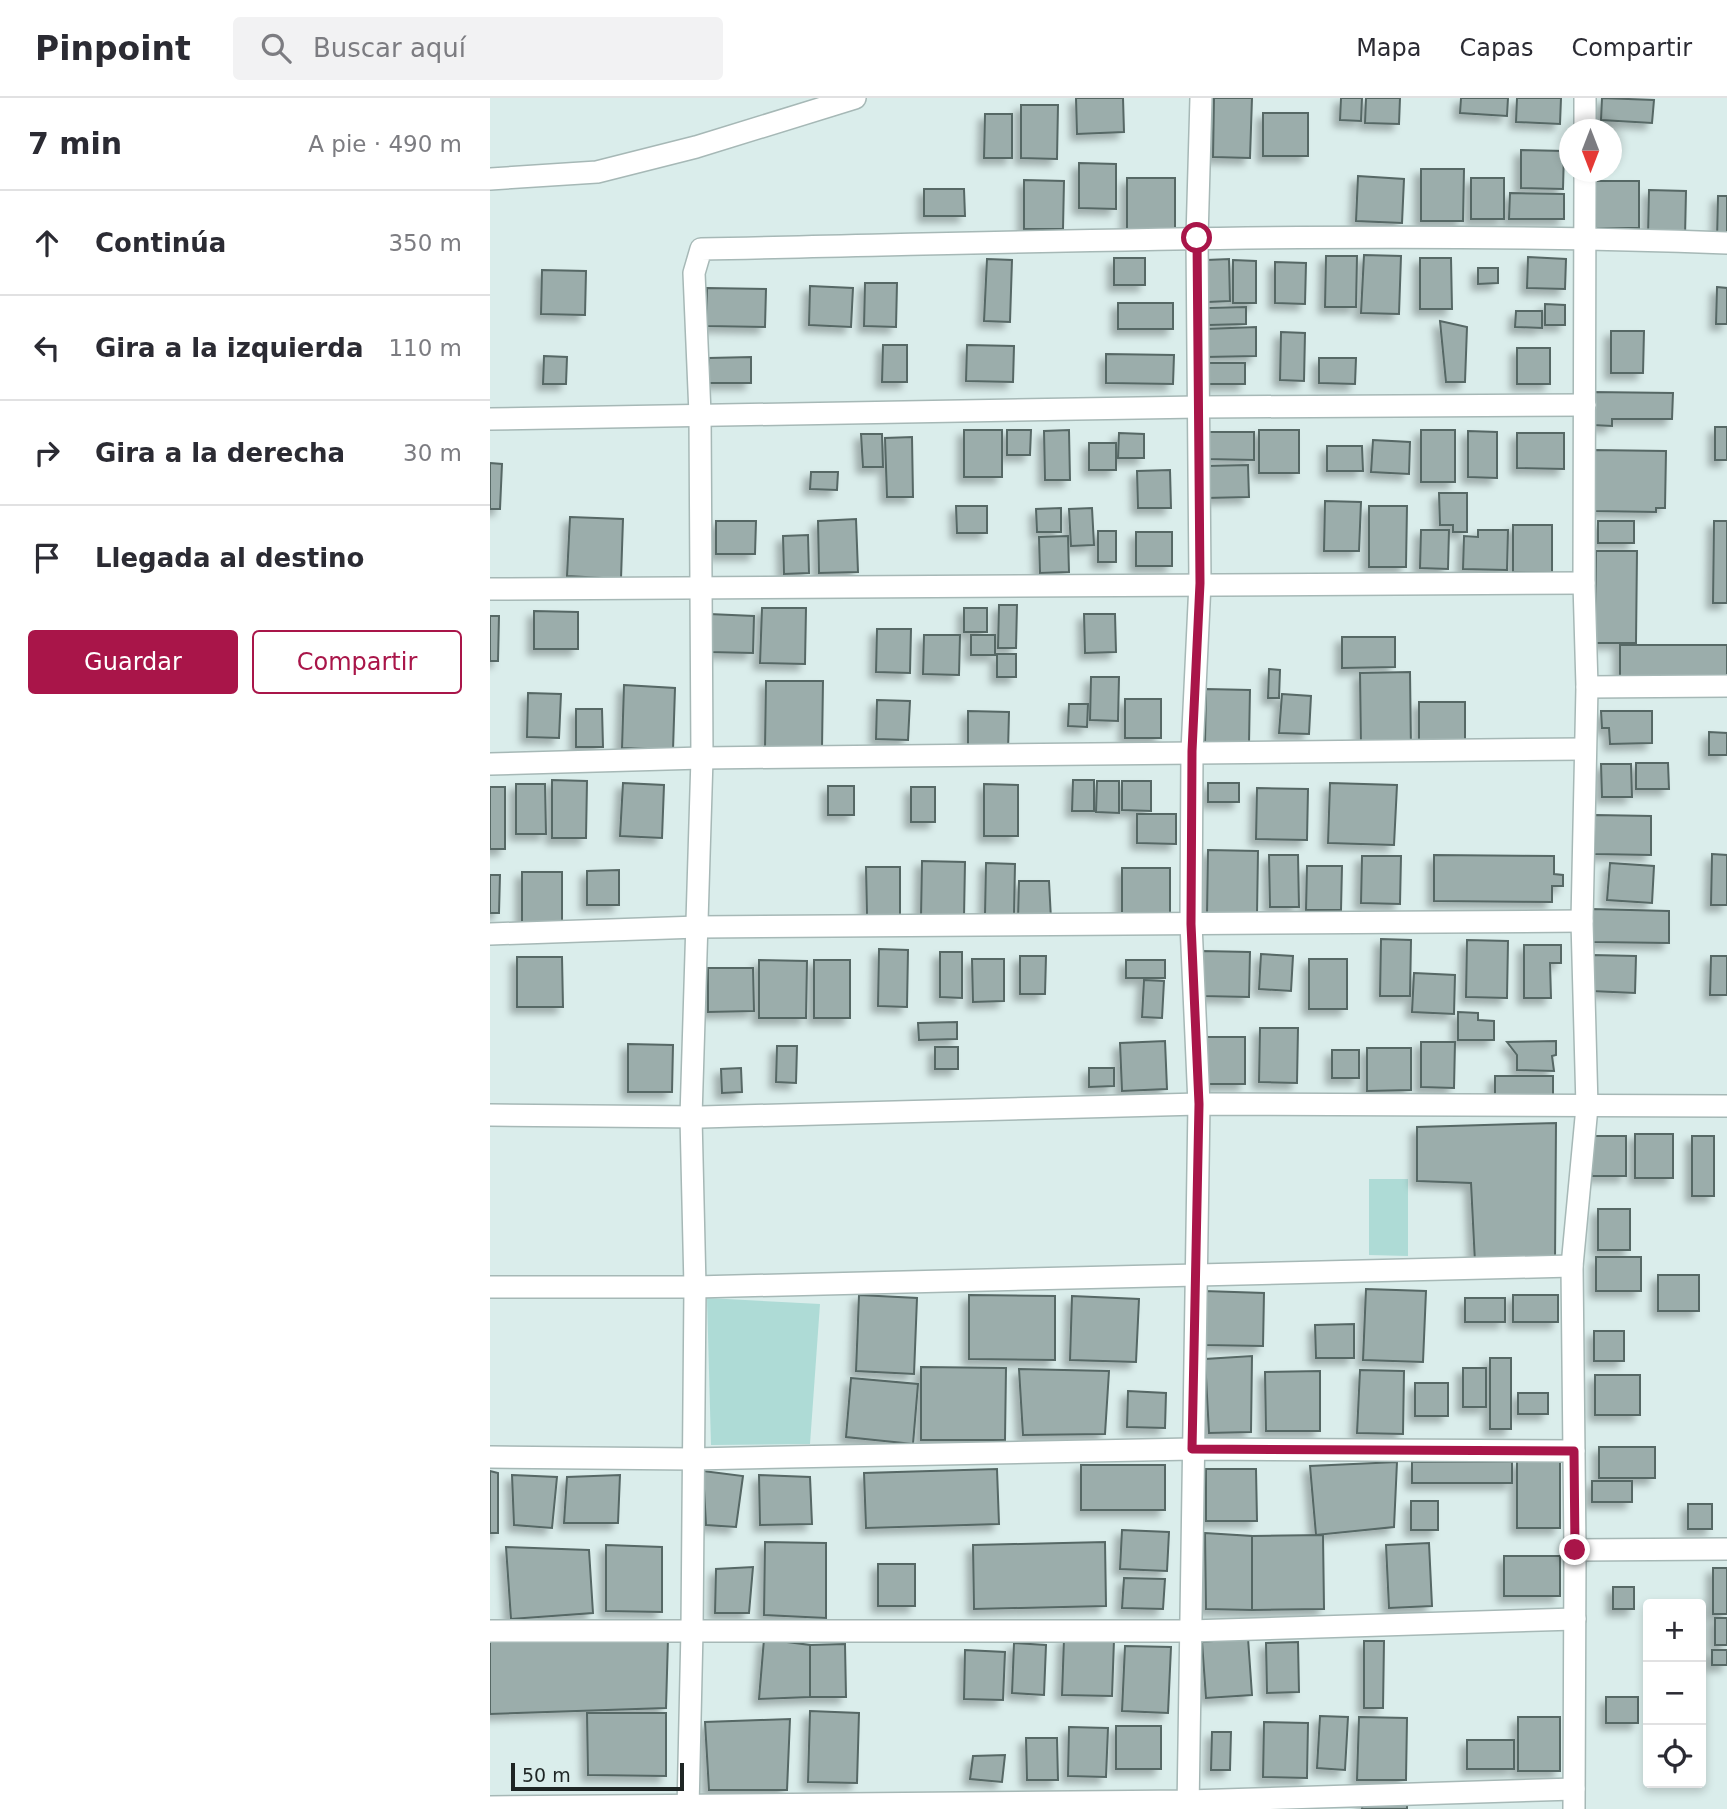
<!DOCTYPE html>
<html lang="es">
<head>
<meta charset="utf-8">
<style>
	:root { --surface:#fff; --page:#f2f2f3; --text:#2b2b33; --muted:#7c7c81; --line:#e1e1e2; --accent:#a91549 }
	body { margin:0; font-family:"DejaVu Sans",sans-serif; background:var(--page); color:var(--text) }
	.controls { position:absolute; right:21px; bottom:21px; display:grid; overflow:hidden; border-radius:7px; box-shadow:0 4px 10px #0003 }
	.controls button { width:63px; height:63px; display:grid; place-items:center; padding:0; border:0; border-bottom:2px solid var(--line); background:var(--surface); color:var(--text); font:35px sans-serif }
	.compass { position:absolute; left:1069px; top:21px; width:63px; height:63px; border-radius:50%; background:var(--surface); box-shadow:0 4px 10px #0003; rotate:180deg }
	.scale { position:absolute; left:21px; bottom:18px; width:173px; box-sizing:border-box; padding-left:7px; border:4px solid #1e2524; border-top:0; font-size:19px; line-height:24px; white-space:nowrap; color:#1e2524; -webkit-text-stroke:5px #daedeb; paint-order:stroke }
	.stop { position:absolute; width:21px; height:21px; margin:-16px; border:5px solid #a91549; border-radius:50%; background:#fff }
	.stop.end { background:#a91549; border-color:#fff; box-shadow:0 2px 7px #0008 }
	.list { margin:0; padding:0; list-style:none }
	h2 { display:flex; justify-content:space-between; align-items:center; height:91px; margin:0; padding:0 28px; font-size:30px }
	h2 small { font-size:23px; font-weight:400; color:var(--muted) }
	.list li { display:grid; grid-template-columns:46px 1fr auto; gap:21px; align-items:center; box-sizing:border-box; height:105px; padding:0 28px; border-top:2px solid var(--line) }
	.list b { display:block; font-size:26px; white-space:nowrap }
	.list em { font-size:23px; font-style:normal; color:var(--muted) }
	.actions { display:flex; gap:14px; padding:21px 28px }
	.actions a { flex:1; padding:16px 0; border:2px solid var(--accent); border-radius:7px; text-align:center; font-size:24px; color:var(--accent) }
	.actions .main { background:var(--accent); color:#fff }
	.icon { flex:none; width:38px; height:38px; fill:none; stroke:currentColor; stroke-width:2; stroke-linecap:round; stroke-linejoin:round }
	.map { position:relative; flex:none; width:1237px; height:1711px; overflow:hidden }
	header { display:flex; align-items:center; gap:42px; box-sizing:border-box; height:98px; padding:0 35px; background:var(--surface); border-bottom:2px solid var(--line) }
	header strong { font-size:33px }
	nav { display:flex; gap:38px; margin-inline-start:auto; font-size:24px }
	.search { width:490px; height:63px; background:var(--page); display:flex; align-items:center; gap:18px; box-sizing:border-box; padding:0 24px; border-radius:7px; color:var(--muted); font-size:26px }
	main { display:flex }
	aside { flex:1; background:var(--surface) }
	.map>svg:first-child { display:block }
</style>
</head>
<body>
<header>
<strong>Pinpoint</strong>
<div class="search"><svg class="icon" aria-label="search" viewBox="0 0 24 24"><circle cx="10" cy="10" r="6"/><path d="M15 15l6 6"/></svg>Buscar aquí</div>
<nav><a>Mapa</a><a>Capas</a><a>Compartir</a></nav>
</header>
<main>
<aside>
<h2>7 min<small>A pie · 490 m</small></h2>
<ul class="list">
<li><svg class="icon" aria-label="ahead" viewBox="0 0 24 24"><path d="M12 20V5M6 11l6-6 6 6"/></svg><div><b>Continúa</b></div><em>350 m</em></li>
<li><svg class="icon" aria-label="left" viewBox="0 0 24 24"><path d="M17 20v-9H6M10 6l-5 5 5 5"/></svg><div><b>Gira a la izquierda</b></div><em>110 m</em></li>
<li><svg class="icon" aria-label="right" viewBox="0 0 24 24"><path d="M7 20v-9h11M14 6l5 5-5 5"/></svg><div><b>Gira a la derecha</b></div><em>30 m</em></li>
<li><svg class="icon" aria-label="arrive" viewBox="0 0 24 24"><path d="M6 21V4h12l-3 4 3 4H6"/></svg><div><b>Llegada al destino</b></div></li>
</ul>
<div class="actions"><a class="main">Guardar</a><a>Compartir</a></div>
</aside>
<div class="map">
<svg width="1237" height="1711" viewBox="0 0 1237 1711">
	<defs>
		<filter id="shadow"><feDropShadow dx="-6" dy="6" stdDeviation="3.5" flood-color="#0004"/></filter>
	</defs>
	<rect width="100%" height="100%" fill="#daedeb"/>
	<!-- green -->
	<g fill="#aedbd6">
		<polygon points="879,1081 918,1081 918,1158 879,1157"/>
		<polygon points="217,1200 330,1206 320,1346 221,1347"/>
	</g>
	<!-- building -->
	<g fill="#9badab" stroke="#566765" stroke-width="2" filter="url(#shadow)">
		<polygon points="586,0 633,0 634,34 587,36"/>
		<polygon points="724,0 762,0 760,60 723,59"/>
		<polygon points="851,0 872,0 871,23 850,22"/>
		<polygon points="876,0 910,0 909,26 875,25"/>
		<polygon points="971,0 1018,0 1017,18 970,15"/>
		<polygon points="1027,0 1071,0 1070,26 1026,24"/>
		<polygon points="1112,0 1164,2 1162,25 1111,22"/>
		<polygon points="531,7 568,7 567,61 531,60"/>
		<rect x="773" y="15" width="45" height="43"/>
		<polygon points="495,16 522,16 522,60 494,60"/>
		<polygon points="1031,52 1074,53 1073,91 1031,90"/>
		<polygon points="589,65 626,66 626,111 589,110"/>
		<polygon points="931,71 974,71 973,123 931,123"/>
		<polygon points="868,78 914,81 912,125 866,123"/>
		<rect x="637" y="80" width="48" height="53"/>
		<rect x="981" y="80" width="33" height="41"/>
		<polygon points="534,82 574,83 573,131 534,131"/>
		<rect x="1106" y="83" width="43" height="47"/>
		<polygon points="434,91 474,91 475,118 434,118"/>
		<polygon points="1159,92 1196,93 1195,139 1158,138"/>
		<polygon points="1020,95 1074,96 1074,121 1019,121"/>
		<polygon points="1228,98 1237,98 1237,141 1227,141"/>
		<polygon points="874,157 911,158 909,216 871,215"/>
		<polygon points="836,158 867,158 866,209 835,209"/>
		<polygon points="1038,159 1076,161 1075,191 1037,190"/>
		<rect x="624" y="160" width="31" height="27"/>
		<polygon points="930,160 961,160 962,211 930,211"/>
		<polygon points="497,161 522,162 520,224 494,223"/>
		<polygon points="739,161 740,203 718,204 717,162"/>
		<polygon points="743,162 766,163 766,205 743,205"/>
		<polygon points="785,164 816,165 815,206 785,205"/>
		<polygon points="988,170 1008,170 1008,185 988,186"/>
		<polygon points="52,172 96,173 95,217 51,216"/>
		<polygon points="375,185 407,185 406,229 374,228"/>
		<polygon points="320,188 363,190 361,229 319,227"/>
		<polygon points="1227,189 1237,190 1237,226 1226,226"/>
		<polygon points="217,190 276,191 275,229 216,228"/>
		<rect x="628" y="205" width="55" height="26"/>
		<polygon points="1055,206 1075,207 1075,227 1055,227"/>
		<polygon points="756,209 756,226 719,227 718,210"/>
		<polygon points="1026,213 1052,213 1052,230 1025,229"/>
		<polygon points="950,223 977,229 975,284 956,284"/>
		<polygon points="766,229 766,258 716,259 715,231"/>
		<polygon points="1121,233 1154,233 1153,275 1121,275"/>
		<polygon points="791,234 815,235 814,283 790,282"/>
		<polygon points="393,247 417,247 417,284 392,284"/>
		<polygon points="477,247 524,248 523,284 476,283"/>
		<rect x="1027" y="250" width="33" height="36"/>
		<polygon points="616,256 684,257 683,286 616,285"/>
		<polygon points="54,258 77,259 76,286 53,286"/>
		<polygon points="261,259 261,285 219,285 219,260"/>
		<polygon points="829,260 866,260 865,286 829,285"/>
		<rect x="713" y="265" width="42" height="21"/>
		<polygon points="1102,294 1183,295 1182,321 1122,321 1122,328 1102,327"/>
		<rect x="1225" y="329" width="12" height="33"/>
		<rect x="474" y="332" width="38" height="47"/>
		<polygon points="517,332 541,332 540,357 517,357"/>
		<polygon points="579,332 580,382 555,382 554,333"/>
		<rect x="769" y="332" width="40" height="43"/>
		<rect x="931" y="332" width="34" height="52"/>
		<polygon points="978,333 1007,334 1007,380 978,379"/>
		<polygon points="716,334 764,334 764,362 716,361"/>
		<polygon points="629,335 654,336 654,360 628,360"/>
		<polygon points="1027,335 1074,335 1074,371 1027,370"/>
		<polygon points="371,336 392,336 393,369 373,369"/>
		<polygon points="422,339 423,399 397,399 395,340"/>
		<polygon points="883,342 920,344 919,376 881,374"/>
		<rect x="599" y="345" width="27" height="27"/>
		<polygon points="837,348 872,348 873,373 837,373"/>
		<polygon points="1103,352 1176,353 1175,410 1166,410 1166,414 1102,413"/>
		<polygon points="0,365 12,366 10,411 0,411"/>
		<polygon points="758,367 759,399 716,400 715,368"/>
		<polygon points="680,372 681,410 648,410 647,373"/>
		<polygon points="321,374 348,374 347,392 320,391"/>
		<polygon points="949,395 977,395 977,434 963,434 963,427 950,427"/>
		<polygon points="835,403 871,404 869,453 834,453"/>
		<polygon points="466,408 497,408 497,435 467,435"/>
		<polygon points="879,408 917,408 916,469 879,469"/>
		<polygon points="571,410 571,434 547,434 546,411"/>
		<polygon points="602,410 604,447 581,448 579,411"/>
		<polygon points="80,419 133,421 131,481 77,478"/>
		<polygon points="366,421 368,474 329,475 328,423"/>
		<polygon points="226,423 266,423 265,456 226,456"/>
		<rect x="1108" y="423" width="36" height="22"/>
		<polygon points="1224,423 1237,423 1237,505 1223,505"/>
		<rect x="1023" y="427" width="39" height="47"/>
		<polygon points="931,432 959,432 958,471 930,470"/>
		<polygon points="988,432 1018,432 1017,472 973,471 974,438 988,439"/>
		<rect x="608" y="433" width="18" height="31"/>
		<rect x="646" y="434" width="36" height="34"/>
		<polygon points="318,437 319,475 294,476 293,438"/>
		<polygon points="578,438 579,474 550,475 549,439"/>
		<polygon points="1106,453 1147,453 1146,545 1099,545 1105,526"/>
		<polygon points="509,507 527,507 526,550 508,550"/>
		<polygon points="272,510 316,510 315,566 270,565"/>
		<rect x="474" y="510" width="23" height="24"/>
		<polygon points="44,513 88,514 88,551 44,551"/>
		<polygon points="219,516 264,518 263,555 218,554"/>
		<polygon points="594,516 625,516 626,554 595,555"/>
		<polygon points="0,518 9,518 8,563 0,563"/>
		<polygon points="387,531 421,531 420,575 386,574"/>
		<polygon points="434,537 470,537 469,577 433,576"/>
		<rect x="481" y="537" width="24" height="20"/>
		<polygon points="852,539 905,539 905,569 852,570"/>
		<rect x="1130" y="547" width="107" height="34"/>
		<rect x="507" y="556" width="19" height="23"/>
		<polygon points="779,571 790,572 789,600 778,600"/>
		<polygon points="920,574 921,651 871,651 870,575"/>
		<polygon points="601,579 629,579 628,623 600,622"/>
		<polygon points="276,583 333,583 332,650 275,650"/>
		<polygon points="134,587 185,590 183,652 132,650"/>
		<polygon points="716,591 760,592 759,646 715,645"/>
		<polygon points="38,595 71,596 69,640 37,639"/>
		<polygon points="792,596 821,598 819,636 789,635"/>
		<rect x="635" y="601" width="36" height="39"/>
		<polygon points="387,602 420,603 418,642 386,641"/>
		<polygon points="929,604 975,604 975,645 929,644"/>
		<polygon points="579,606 598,606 597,629 578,628"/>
		<polygon points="86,611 112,611 113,649 86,649"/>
		<polygon points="478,613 519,614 518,653 478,652"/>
		<polygon points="1111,613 1162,613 1162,645 1120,646 1119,630 1112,630"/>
		<polygon points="1219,634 1237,635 1237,657 1219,657"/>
		<polygon points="1146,665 1178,665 1179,691 1146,691"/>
		<polygon points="1111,666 1141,666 1142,699 1112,699"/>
		<polygon points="62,682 97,683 96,740 62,740"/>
		<polygon points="583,682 604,682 604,713 582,713"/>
		<polygon points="607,683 629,683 629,715 606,714"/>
		<polygon points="632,683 661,683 661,713 632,712"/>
		<polygon points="133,685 174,687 172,740 130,738"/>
		<rect x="718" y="685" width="31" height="19"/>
		<polygon points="840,685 907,687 904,747 838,745"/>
		<polygon points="26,686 55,686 56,736 26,736"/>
		<polygon points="494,686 528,687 528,738 494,738"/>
		<rect x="338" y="688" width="26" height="29"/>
		<rect x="0" y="689" width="15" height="62"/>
		<rect x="421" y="689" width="24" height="35"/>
		<polygon points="767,690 818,691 817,742 766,741"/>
		<polygon points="647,716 686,716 686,746 647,745"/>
		<polygon points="1105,717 1161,718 1161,757 1104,756"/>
		<polygon points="718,752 768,753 767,818 717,817"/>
		<polygon points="1222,756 1237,757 1237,807 1221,807"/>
		<polygon points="779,757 808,757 809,809 780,809"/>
		<polygon points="944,757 1064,758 1064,776 1073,777 1073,788 1062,788 1062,804 944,803"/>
		<polygon points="872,758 911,758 910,806 871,805"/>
		<polygon points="432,763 475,764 474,820 431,819"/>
		<polygon points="496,765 525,766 524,817 495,817"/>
		<polygon points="1120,765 1164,768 1162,805 1117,802"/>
		<polygon points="817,768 852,768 851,812 816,812"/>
		<polygon points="376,769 410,769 410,817 377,817"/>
		<rect x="632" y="770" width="48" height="49"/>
		<polygon points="129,772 129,807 97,807 97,773"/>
		<rect x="32" y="774" width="40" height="51"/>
		<polygon points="0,777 10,777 9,815 0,815"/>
		<polygon points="529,783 559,783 561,821 528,821"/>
		<polygon points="1101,811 1179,813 1179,845 1101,844"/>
		<polygon points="891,841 921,842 920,898 890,898"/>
		<polygon points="977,842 1018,843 1017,900 976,899"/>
		<polygon points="1034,847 1071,847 1071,865 1060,865 1061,900 1034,900"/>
		<polygon points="389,851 418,852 417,909 388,908"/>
		<polygon points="712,853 760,854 759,899 711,898"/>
		<polygon points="450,854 472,854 472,900 450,899"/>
		<polygon points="771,856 803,858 801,893 769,891"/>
		<polygon points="1102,857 1146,858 1145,895 1101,893"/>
		<polygon points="530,858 556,858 555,896 530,896"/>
		<polygon points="1221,858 1237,858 1237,897 1220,897"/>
		<polygon points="27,859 72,859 73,909 27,909"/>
		<polygon points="482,861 514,861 514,903 483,904"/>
		<rect x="819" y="861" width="38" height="50"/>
		<polygon points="269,862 317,863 316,920 269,920"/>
		<rect x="324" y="862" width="36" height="58"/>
		<rect x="636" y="862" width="39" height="18"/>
		<polygon points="218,870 263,870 264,913 218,914"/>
		<polygon points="924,875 965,877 964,916 922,914"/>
		<polygon points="654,882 674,883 672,920 652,919"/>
		<polygon points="968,914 988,915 988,922 1004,923 1004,942 968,942"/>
		<polygon points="467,924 467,941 429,942 428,925"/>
		<polygon points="770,930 808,930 807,985 769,984"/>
		<polygon points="716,939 755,939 755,986 715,986"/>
		<polygon points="675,943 677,991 632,993 630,945"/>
		<polygon points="1066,943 1066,957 1062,958 1064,973 1027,972 1027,957 1017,944"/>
		<polygon points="931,944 965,944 964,990 931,989"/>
		<polygon points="138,946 183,947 182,994 138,994"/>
		<polygon points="287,948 307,948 306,985 286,984"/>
		<rect x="445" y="949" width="23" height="22"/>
		<polygon points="877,950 921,950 921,992 877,993"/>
		<rect x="842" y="952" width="27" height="28"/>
		<polygon points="251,970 252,994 232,995 231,971"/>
		<polygon points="599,970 624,970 624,988 599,989"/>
		<rect x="1005" y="978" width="58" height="22"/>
		<polygon points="1066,1025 1065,1165 985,1165 981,1085 927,1083 927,1029"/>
		<rect x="1145" y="1036" width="38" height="44"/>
		<rect x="1102" y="1038" width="34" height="40"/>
		<rect x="1202" y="1038" width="22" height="60"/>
		<rect x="1108" y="1111" width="32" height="41"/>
		<rect x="1106" y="1159" width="45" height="34"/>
		<rect x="1168" y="1177" width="41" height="36"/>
		<polygon points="876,1191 936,1193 933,1264 873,1262"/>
		<polygon points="714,1193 774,1195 773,1248 713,1247"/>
		<polygon points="369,1197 427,1200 424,1276 366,1273"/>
		<polygon points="479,1197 565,1198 565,1262 479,1261"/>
		<rect x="1023" y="1197" width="45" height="27"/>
		<polygon points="582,1198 649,1201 646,1264 580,1262"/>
		<rect x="975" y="1200" width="40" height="24"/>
		<polygon points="864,1226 864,1260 826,1260 825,1227"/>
		<rect x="1104" y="1233" width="30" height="30"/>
		<polygon points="762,1258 761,1334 719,1335 715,1261"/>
		<rect x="1000" y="1260" width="21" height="71"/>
		<polygon points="431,1269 516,1270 515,1342 431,1342"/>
		<rect x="973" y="1270" width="23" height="39"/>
		<polygon points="529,1271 619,1273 615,1336 533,1337"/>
		<polygon points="870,1272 914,1273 913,1336 867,1335"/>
		<polygon points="830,1273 830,1333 776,1333 775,1274"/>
		<rect x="1105" y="1277" width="45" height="40"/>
		<polygon points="361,1280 428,1286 423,1346 356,1339"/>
		<rect x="925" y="1285" width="33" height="33"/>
		<polygon points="638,1293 676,1295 675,1330 637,1329"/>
		<rect x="1028" y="1295" width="30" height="21"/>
		<rect x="1109" y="1349" width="56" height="31"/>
		<rect x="1027" y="1363" width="43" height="67"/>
		<polygon points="907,1364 904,1429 826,1437 820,1368"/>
		<rect x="922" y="1364" width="100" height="21"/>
		<rect x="591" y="1367" width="84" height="45"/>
		<polygon points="507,1371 509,1426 376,1430 374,1375"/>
		<polygon points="716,1371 766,1371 767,1423 716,1423"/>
		<polygon points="0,1373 8,1375 8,1435 0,1435"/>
		<polygon points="213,1373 253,1378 246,1429 216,1427"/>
		<polygon points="22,1377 67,1379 62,1430 24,1427"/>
		<polygon points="130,1377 128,1425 74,1425 77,1379"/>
		<polygon points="269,1377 320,1379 322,1426 270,1427"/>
		<rect x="1102" y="1383" width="40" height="21"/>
		<rect x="921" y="1403" width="27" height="29"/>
		<rect x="1198" y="1406" width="24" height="25"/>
		<polygon points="632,1432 679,1434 677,1473 630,1471"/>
		<polygon points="715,1435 762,1438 762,1512 716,1511"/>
		<polygon points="833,1437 834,1511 762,1512 762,1438"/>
		<polygon points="275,1444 336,1445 336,1520 274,1517"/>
		<polygon points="615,1444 616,1508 484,1511 483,1447"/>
		<polygon points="939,1445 942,1508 899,1510 896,1447"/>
		<polygon points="116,1447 172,1449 172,1514 116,1513"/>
		<polygon points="16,1449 99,1452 103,1515 21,1521"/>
		<rect x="1014" y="1458" width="56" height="40"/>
		<rect x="388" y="1466" width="37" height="42"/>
		<polygon points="263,1469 259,1515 225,1515 226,1471"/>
		<rect x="1223" y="1470" width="14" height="46"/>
		<polygon points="634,1480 675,1481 673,1511 632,1510"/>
		<rect x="1123" y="1489" width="21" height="22"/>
		<rect x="1225" y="1520" width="12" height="27"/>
		<polygon points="178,1540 176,1610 0,1616 0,1543"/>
		<polygon points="574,1540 624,1542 622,1598 572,1597"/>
		<polygon points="758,1540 762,1597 716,1600 712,1544"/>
		<polygon points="274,1541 320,1547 320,1599 269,1601"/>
		<polygon points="874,1543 894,1543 893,1610 874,1610"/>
		<polygon points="808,1544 809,1594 777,1595 776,1545"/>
		<polygon points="524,1545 556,1547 554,1597 522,1595"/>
		<polygon points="355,1546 356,1599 320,1599 320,1547"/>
		<polygon points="635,1548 681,1549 678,1615 632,1613"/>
		<polygon points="475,1552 515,1554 513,1602 474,1601"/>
		<rect x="1222" y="1552" width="15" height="15"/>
		<rect x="1116" y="1599" width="32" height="26"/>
		<polygon points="320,1613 369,1615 367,1685 318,1684"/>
		<polygon points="97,1615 176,1615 176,1678 98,1677"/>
		<polygon points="830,1618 858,1619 855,1672 827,1670"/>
		<polygon points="869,1619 917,1620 916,1682 867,1682"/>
		<rect x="1028" y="1619" width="42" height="54"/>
		<polygon points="300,1621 297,1692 219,1692 215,1624"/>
		<polygon points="774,1624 818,1625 817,1680 773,1679"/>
		<rect x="626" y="1628" width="45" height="43"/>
		<polygon points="579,1629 618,1630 616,1679 578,1678"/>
		<polygon points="722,1634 741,1634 740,1672 721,1672"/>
		<polygon points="536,1640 567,1640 568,1682 537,1682"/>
		<rect x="977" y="1642" width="47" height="29"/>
		<polygon points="515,1657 512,1684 480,1681 483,1658"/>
		<polygon points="873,1703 917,1704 917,1711 872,1711"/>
	</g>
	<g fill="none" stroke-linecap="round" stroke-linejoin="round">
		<!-- minor casing -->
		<g stroke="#a6b8b6" stroke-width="24">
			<g id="minor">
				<polyline points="1095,0 1095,32"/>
				<polyline points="0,81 107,74 206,49 365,0"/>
				<polyline points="0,321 709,309 1095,307"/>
				<polyline points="0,491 1094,485"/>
				<polyline points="1097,589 1237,588"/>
				<polyline points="0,666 212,660 1094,651"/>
				<polyline points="0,836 208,829 1092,823"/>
				<polyline points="0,1017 211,1019 709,1006 1237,1008"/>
				<polyline points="0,1189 205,1189 1082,1168"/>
				<polyline points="0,1359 202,1361 702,1351 1084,1353"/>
				<polyline points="1085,1452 1237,1451"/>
				<polyline points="0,1533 700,1533 1085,1521"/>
				<polyline points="0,1709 698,1703 1084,1691"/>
				<path d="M198,1711L202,1532L205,1189L201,1019L212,660L210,316L204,175L211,151C553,144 895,132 1237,145"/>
				<polyline points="698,1711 709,1006 701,826 702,653 710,485 707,140 711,0"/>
				<polyline points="1084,1711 1085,1452 1082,1168 1097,1009 1092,823 1097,589 1094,485 1095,74"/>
			</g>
		</g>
		<!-- minor -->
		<use href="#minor" stroke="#fff" stroke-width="21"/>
	</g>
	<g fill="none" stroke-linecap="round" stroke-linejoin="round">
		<!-- route -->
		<polyline stroke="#a91549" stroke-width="9" points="707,140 710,485 702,653 701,826 709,1006 702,1351 1084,1353 1085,1452"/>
	</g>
</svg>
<div class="controls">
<button>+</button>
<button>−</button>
<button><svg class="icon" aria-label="locate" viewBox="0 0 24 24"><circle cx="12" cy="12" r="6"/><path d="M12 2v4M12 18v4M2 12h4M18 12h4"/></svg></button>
</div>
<svg class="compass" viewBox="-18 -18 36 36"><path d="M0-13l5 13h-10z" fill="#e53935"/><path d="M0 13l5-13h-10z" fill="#7c7c81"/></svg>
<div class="scale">50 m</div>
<div class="stop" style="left:707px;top:140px"></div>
<div class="stop end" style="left:1085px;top:1452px"></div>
</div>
</main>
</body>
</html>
